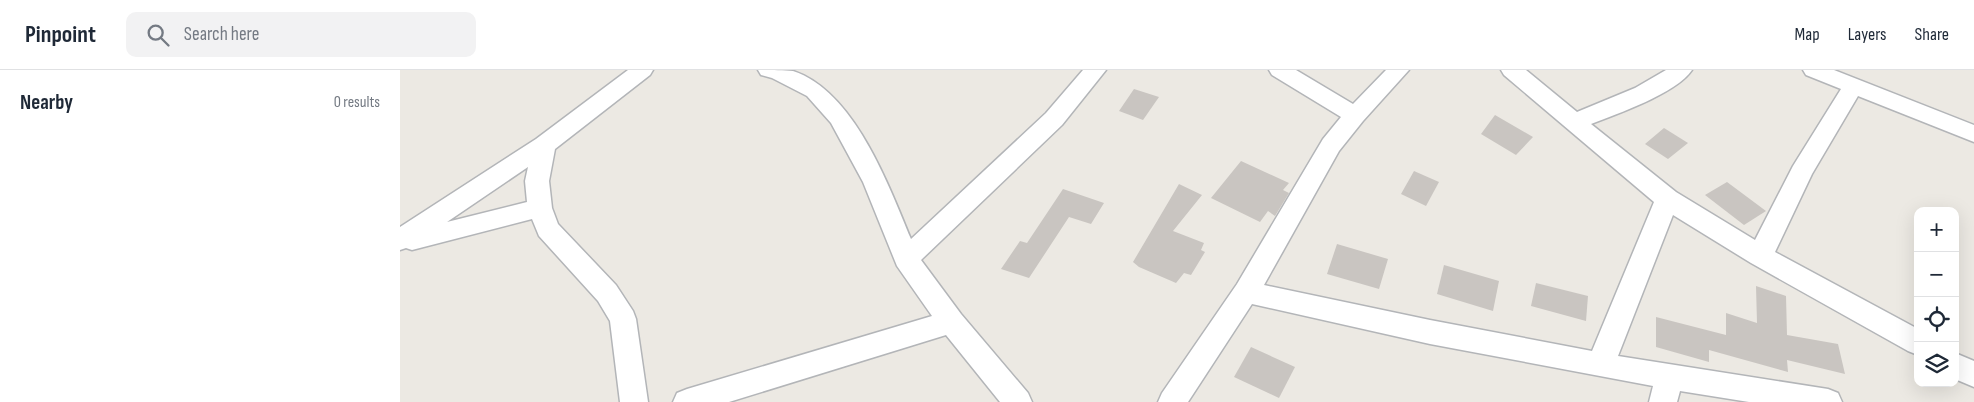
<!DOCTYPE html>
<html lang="en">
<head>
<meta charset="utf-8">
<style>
	:root { --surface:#fff; --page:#f2f2f3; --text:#1f2937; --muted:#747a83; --line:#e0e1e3 }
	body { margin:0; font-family:"Sofia Sans Condensed",sans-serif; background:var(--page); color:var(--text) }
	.controls { position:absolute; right:15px; bottom:15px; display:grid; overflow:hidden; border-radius:10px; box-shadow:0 5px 20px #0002 }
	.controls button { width:45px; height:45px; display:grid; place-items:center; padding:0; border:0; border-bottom:1px solid var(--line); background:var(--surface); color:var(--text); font:25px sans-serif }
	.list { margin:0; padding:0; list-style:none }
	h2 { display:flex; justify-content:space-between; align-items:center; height:65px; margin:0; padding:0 20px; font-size:21px }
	h2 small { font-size:16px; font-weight:400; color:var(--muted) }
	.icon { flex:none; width:28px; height:28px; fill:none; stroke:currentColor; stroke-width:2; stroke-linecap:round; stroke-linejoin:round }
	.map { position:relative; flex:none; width:1574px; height:332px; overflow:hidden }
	header { display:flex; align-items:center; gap:30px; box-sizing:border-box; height:70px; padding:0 25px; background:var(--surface); border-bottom:1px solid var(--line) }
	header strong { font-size:24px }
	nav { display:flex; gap:28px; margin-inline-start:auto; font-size:18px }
	.search { width:350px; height:45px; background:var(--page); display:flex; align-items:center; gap:12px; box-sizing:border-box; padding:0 18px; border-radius:10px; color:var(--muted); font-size:19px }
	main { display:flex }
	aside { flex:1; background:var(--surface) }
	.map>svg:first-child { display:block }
</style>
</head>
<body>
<header>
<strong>Pinpoint</strong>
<div class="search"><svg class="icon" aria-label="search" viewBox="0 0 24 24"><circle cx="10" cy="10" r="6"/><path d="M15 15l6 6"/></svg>Search here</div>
<nav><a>Map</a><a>Layers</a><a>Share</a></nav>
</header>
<main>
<aside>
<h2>Nearby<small>0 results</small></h2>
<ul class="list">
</ul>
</aside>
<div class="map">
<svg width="1574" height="332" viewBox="0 0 1574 332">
	<rect width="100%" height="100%" fill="#ece9e3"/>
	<!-- building -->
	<g fill="#c9c5c1">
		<polygon points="734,19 759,27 743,50 719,41"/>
		<polygon points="1095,45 1133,67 1116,85 1081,64"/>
		<polygon points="1264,58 1288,73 1268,89 1245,74"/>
		<polygon points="841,91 889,113 883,120 889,123 875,146 868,141 860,152 811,128"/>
		<polygon points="1014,101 1039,112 1026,136 1001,124"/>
		<polygon points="1327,112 1366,141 1344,155 1305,125"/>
		<polygon points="779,114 802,125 773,161 804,173 801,180 805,182 791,205 784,203 776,213 739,197 733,192"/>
		<polygon points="663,119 704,133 691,154 669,147 629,208 601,199 620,171 627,173"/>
		<polygon points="937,174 988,189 979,219 927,204"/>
		<polygon points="1044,195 1099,211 1093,241 1037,224"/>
		<polygon points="1136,213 1188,226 1186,251 1131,236"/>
		<polygon points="1356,216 1386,226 1387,265 1438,274 1445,304 1387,290 1388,302 1309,280 1309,292 1256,277 1256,247 1326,265 1326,243 1357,253"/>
		<polygon points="851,277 895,297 879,328 834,307"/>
	</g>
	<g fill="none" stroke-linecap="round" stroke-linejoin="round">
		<!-- street casing -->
		<g stroke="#b3b5b8" stroke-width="3">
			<g id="street">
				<path d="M228,0H253L250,5L155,79L149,111L152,138L158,154L216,215L233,241L236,249L248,332H220L210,251L198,231L139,166L132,149L12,180L6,178L0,180V157L136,69ZM128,97L125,111L127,132L47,152Z"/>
				<path d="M358,0C369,0 383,0 393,1C454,21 488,114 511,169L646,43L683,0H706L662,55L521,190L561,244L628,323L632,332H600L546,265L329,332H273L277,323L287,319L532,246L497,196L463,112L431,53L407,26L372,8L361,5Z"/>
				<path d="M869,0H896L953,34L986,0H1009L963,51L939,81L864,215L1030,250L1192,281L1254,132L1104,5L1101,0H1126L1177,42L1235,18L1266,0H1292C1277,23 1217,44 1191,54L1276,122L1355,170L1393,96L1441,19L1406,5L1403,0H1434L1574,55V72L1458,26L1412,104L1375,182L1518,259V285L1508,281L1351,193L1273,145L1218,286L1428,319L1438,323L1442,332H1349L1280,321L1277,332H1249L1253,316L1030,274L852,234L788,332H758L762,323L837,214L923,69L941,47L872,5Z"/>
				<polygon points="1555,283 1574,291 1574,317 1555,309"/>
			</g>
		</g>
		<!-- street -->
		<use href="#street" fill="#fff" fill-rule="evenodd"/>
	</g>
</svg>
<div class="controls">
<button>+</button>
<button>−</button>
<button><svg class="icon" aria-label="locate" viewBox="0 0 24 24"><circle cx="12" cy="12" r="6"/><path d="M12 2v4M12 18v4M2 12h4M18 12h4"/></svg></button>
<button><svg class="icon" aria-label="layers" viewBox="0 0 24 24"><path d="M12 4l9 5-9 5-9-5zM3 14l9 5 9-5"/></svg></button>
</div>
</div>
</main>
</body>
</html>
